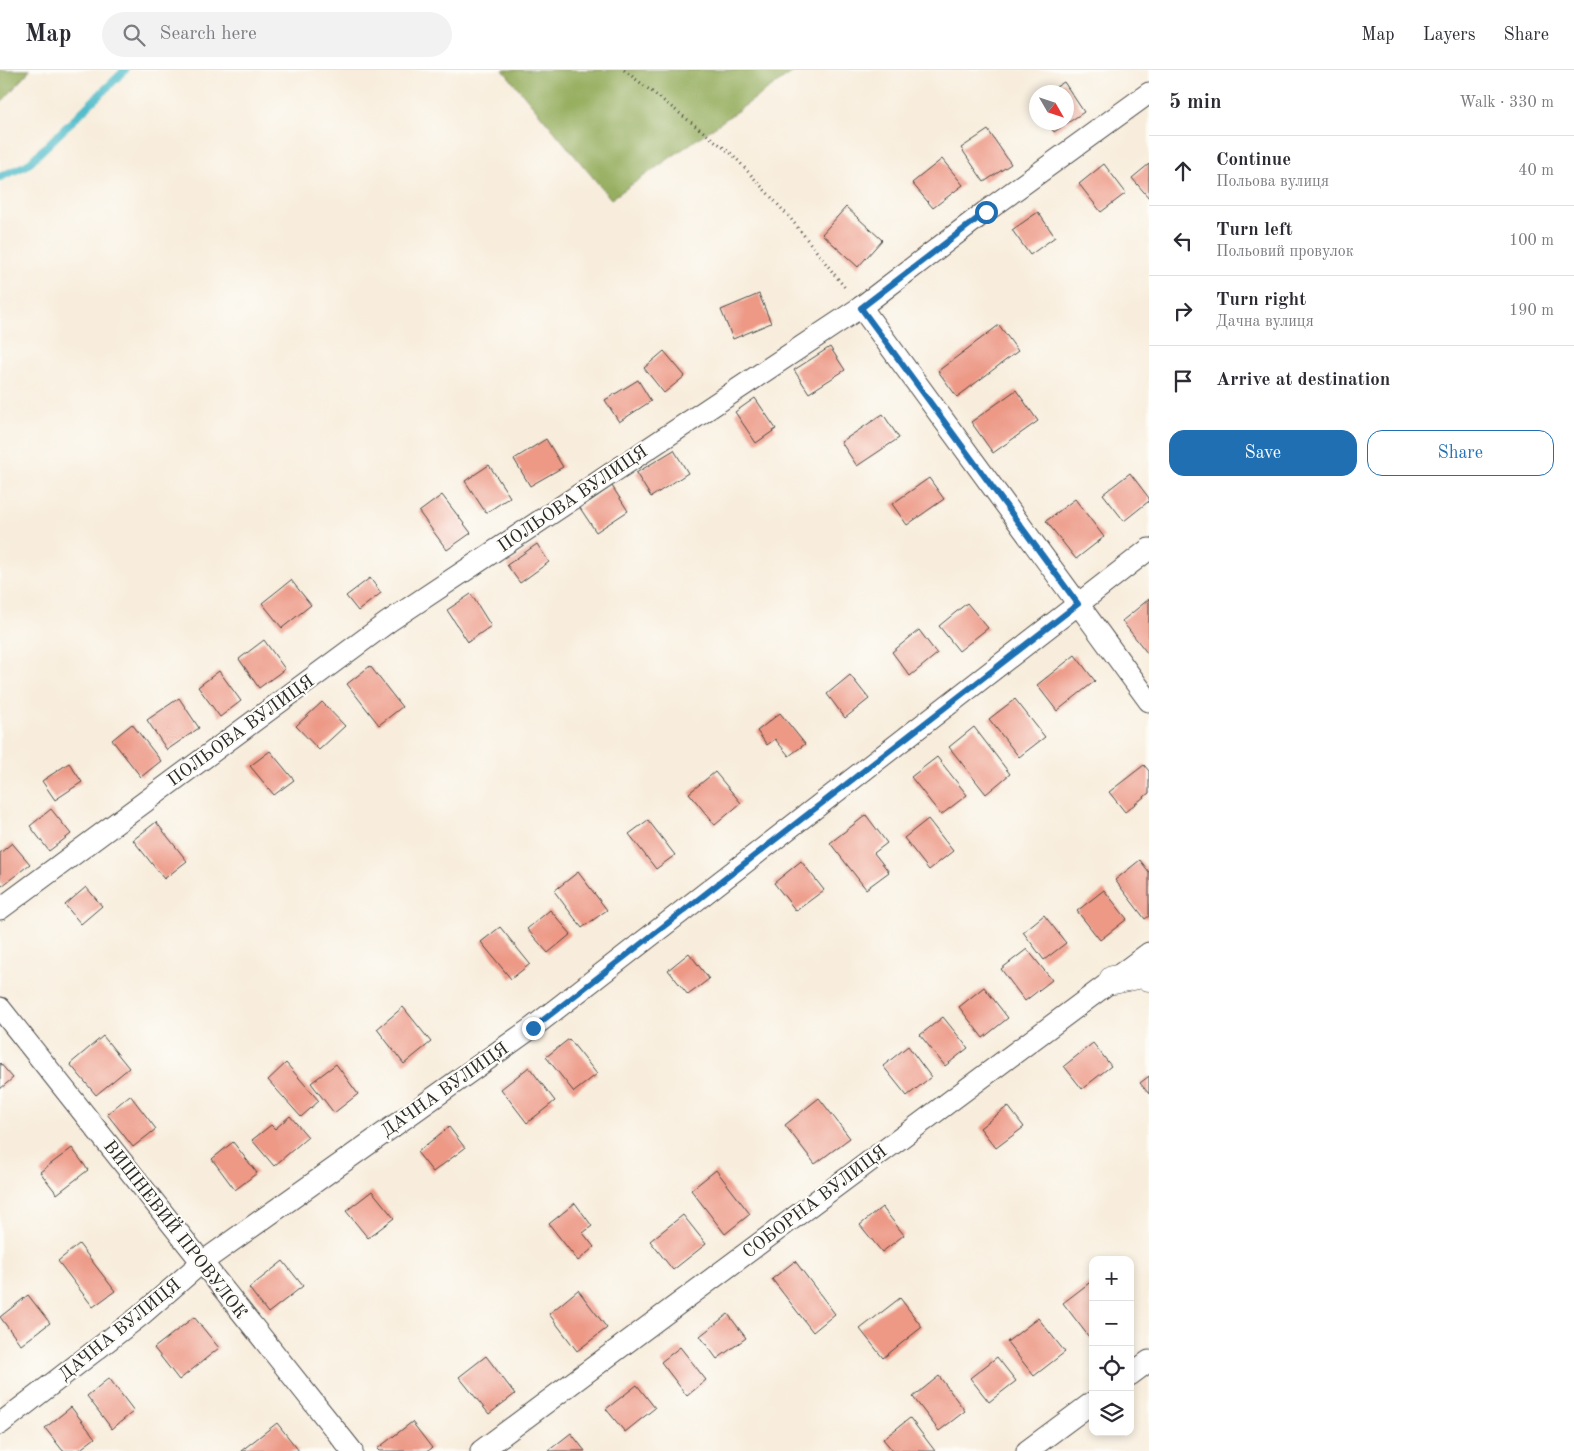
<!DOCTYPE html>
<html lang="en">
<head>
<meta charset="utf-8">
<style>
	:root { --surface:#fff; --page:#f2f2f3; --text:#2b2b33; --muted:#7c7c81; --line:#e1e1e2; --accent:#1f6fb2 }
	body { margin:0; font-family:"Old Standard TT",serif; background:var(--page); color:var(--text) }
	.controls { position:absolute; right:15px; bottom:15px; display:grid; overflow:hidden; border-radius:10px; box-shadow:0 2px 8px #0003 }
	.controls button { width:45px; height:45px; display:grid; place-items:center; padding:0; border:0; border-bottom:1px solid var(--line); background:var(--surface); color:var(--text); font:25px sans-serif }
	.compass { position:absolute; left:1029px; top:15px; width:45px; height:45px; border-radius:50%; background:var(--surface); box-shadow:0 2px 8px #0003; rotate:129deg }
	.stop { position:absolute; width:15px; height:15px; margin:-11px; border:4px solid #1f6fb2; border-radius:50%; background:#fff }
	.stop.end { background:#1f6fb2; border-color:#fff; box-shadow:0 1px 5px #0008 }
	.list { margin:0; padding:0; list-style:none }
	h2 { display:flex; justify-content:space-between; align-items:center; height:65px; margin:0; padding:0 20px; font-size:21px }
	h2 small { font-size:16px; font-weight:400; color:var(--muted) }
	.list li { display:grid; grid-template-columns:32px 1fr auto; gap:15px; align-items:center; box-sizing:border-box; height:70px; padding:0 20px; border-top:1px solid var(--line) }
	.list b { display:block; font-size:19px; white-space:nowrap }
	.list p { margin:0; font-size:16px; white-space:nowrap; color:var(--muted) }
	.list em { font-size:16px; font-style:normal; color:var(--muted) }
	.actions { display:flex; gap:10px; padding:15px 20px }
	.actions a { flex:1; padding:11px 0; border:1px solid var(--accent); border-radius:15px; text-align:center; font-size:18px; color:var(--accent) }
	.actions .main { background:var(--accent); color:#fff }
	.icon { flex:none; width:28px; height:28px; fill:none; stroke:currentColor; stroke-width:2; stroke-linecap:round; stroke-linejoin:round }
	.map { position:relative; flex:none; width:1149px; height:1381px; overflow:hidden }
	header { display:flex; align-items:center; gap:30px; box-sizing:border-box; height:70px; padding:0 25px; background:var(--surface); border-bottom:1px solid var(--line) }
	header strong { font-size:24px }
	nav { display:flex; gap:28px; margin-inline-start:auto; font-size:18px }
	.search { width:350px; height:45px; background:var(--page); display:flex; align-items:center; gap:12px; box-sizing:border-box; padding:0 18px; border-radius:28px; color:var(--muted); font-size:19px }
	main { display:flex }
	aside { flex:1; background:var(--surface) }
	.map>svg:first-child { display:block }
</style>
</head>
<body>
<header>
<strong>Map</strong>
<div class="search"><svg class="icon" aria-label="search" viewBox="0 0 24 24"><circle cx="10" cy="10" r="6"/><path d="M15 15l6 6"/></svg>Search here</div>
<nav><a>Map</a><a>Layers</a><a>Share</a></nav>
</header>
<main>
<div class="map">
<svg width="1149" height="1381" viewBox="0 0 1149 1381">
	<rect width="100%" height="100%" fill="#fdfcf7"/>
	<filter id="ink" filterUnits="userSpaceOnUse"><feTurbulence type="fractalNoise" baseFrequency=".02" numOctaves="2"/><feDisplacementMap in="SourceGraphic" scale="10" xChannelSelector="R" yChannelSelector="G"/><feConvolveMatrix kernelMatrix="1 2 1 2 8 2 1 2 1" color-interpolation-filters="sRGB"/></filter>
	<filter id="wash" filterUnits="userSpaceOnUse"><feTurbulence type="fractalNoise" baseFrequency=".0096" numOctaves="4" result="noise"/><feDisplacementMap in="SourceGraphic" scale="20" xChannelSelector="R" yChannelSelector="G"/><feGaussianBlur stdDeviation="1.12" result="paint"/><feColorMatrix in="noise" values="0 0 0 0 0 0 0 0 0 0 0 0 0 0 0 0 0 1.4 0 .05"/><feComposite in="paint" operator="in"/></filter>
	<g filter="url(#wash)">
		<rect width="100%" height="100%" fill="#f8eddc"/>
		<!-- forest -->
		<g fill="#96ae5f" stroke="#606c45">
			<polygon points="0,0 30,0 0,34"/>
			<polygon points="503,0 796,0 611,129"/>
		</g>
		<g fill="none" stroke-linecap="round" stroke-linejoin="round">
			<!-- stream -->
			<polyline stroke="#4ebbc9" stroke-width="8" points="0,107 27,95 125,0"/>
		</g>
		<g id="blocks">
			<!-- building -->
			<g fill="#ed9986">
				<polygon points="1064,12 1084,42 1054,62 1047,52 1066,52 1066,22 1048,22"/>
				<polygon points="988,60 1011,94 984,112 961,78"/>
				<polygon points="942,89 963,115 933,138 912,113"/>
				<polygon points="1104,94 1126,123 1101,142 1079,114"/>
				<polygon points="1149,94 1149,128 1132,108"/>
				<polygon points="846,137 882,170 858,197 822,164"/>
				<polygon points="1038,142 1055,167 1030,185 1012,160"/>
				<polygon points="759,224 771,253 733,269 721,240"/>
				<polygon points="999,255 1018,281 957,327 938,301"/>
				<polygon points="830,277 845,300 809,323 794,300"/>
				<polygon points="664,281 685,306 664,323 644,298"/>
				<polygon points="638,310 651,331 619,352 605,330"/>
				<polygon points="1016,320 1038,351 993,383 971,352"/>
				<polygon points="755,328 776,359 756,373 735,342"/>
				<polygon points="883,344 899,368 857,396 841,372"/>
				<polygon points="546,369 563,397 530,416 514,389"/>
				<polygon points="674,380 688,403 651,427 636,403"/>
				<polygon points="489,395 510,427 486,443 465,411"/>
				<polygon points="1130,403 1149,428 1149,431 1124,451 1103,424"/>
				<polygon points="929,408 944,429 907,455 892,434"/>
				<polygon points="612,416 628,441 596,462 580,438"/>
				<polygon points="442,425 471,463 447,480 419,442"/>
				<polygon points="1075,429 1104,467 1076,489 1046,451"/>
				<polygon points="537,474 549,492 520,513 507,495"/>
				<polygon points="370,508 381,523 358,541 346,526"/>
				<polygon points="291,510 311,535 282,558 262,533"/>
				<polygon points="471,524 491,556 468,572 447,540"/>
				<polygon points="1149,529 1149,583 1148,584 1122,551"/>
				<polygon points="967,533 988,558 959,581 939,556"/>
				<polygon points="919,560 937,584 910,606 892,582"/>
				<polygon points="264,570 285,599 259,618 239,589"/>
				<polygon points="1075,585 1095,611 1057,641 1037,615"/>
				<polygon points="370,596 402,637 379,655 347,614"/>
				<polygon points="219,601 241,631 220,647 198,617"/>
				<polygon points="850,605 869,629 845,648 827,624"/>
				<polygon points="179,628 199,658 167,680 147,650"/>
				<polygon points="1015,629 1045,667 1019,687 989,649"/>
				<polygon points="322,632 345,656 319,680 296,656"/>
				<polygon points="780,643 805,674 789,686 775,669 767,675 757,661"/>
				<polygon points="132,654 161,691 141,707 112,670"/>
				<polygon points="974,657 1010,704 986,724 949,677"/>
				<polygon points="270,681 294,710 274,725 250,696"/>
				<polygon points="937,687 967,725 941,745 911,707"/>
				<polygon points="69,693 82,712 55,730 42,711"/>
				<polygon points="1144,695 1149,701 1149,723 1125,742 1109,722"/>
				<polygon points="715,702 741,733 715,755 689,723"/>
				<polygon points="51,739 71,764 49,781 30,756"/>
				<polygon points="866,745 887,773 874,783 889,802 866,819 830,773"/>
				<polygon points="928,749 953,781 929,800 904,768"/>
				<polygon points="648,750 675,785 656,799 629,764"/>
				<polygon points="156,752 187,791 164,809 133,770"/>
				<polygon points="12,773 30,794 2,816 0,813 0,783"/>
				<polygon points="1140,790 1149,802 1149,846 1145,849 1115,810"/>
				<polygon points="801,791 824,820 796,841 774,813"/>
				<polygon points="578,802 607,840 582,858 554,821"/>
				<polygon points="86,817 102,836 81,854 65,835"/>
				<polygon points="1104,820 1127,849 1100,870 1077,841"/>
				<polygon points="550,840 571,864 548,883 527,859"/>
				<polygon points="1044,845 1066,873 1044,890 1023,862"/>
				<polygon points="500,857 530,894 511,909 481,872"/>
				<polygon points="1027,879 1052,910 1025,931 1001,899"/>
				<polygon points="689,883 709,909 688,925 668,900"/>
				<polygon points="984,917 1008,948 983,968 959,937"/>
				<polygon points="403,937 431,972 404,994 377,959"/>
				<polygon points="943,947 968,978 945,996 920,965"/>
				<polygon points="103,966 129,998 96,1025 70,994"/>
				<polygon points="569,969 597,1004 574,1022 546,987"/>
				<polygon points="1093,973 1111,996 1082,1019 1064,996"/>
				<polygon points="908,976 931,1007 907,1026 883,996"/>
				<polygon points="0,993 13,1008 0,1019"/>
				<polygon points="286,993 319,1031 301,1047 268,1010"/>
				<polygon points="336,994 358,1024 334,1043 311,1013"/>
				<polygon points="529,997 555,1031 527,1053 501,1019"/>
				<polygon points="1149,1006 1149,1024 1140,1013"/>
				<polygon points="130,1025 156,1059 133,1077 107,1044"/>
				<polygon points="819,1028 850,1068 815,1094 785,1055"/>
				<polygon points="1008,1036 1024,1057 996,1078 980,1058"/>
				<polygon points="290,1046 308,1067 274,1096 252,1070 271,1055 275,1059"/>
				<polygon points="449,1057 465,1078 433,1102 417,1082"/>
				<polygon points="233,1072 257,1103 235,1120 212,1089"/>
				<polygon points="72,1078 88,1100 57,1124 40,1102"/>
				<polygon points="716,1100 750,1144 725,1164 691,1120"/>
				<polygon points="372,1121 394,1148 368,1168 346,1141"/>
				<polygon points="575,1133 592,1156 583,1163 594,1177 578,1191 549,1154"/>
				<polygon points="882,1137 904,1165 882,1182 860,1155"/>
				<polygon points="683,1145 706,1174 673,1200 650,1171"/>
				<polygon points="79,1174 115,1221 93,1237 58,1191"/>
				<polygon points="283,1191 303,1216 268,1243 249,1218"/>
				<polygon points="795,1191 835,1244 813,1262 772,1209"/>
				<polygon points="1093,1210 1093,1264 1089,1267 1063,1233"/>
				<polygon points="578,1220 607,1258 577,1281 549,1244"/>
				<polygon points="28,1225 50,1253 21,1275 0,1247"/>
				<polygon points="900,1228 922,1257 883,1288 860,1259"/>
				<polygon points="728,1244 746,1268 717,1289 700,1266"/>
				<polygon points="194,1247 219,1278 179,1310 154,1278"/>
				<polygon points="1038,1248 1065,1282 1034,1306 1007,1272"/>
				<polygon points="680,1277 706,1310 687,1326 661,1292"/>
				<polygon points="486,1286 515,1324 489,1344 459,1307"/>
				<polygon points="997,1287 1016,1311 989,1332 970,1308"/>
				<polygon points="939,1306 965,1341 939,1361 913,1327"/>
				<polygon points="109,1308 134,1341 112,1359 87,1326"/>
				<polygon points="637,1315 655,1338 625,1362 606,1339"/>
				<polygon points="71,1337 95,1368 78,1381 63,1381 45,1358"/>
				<polygon points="910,1348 935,1381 893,1381 883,1369"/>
				<polygon points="412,1352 432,1378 428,1381 379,1381 377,1379"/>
				<polygon points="277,1353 299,1381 241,1381"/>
				<polygon points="571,1363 585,1381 548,1381"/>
			</g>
		</g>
	</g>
	<g filter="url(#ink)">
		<use href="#blocks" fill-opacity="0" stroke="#4a4846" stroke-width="1"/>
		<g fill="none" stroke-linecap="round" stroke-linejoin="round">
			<!-- minor casing -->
			<g stroke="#4a4846" stroke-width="23">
				<g id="minor">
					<polyline points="861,237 1149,631"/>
					<polyline points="0,839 388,552 861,237 985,142 1149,23"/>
					<polyline points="0,938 352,1381"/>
					<polyline points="1130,1305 1149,1291"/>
					<polyline points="0,1354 140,1246 201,1193 533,957 1149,479"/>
					<polyline points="481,1381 1149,883"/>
					<polyline points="1027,1381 1093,1332"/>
				</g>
			</g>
			<!-- tertiary casing -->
			<g stroke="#4a4846" stroke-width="29">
				<polyline id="tertiary" points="1113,910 1142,904 1149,907"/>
			</g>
			<!-- path -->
			<polyline stroke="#4a4846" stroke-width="3" stroke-dasharray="1 4" stroke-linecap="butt" points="624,0 733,85 791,149 846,219"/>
			<!-- minor -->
			<use href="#minor" stroke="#fff" stroke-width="21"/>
			<!-- tertiary -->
			<use href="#tertiary" stroke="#fff" stroke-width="28"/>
		</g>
	</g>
	<g fill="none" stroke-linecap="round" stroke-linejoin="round" filter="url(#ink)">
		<!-- route -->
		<polyline stroke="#1f6fb2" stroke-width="6" points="533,958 1078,534 861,238 986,142"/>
	</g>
	<g text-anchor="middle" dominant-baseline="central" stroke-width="4.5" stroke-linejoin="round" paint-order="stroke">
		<!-- street labels -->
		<g font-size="18" fill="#2b2b2b" stroke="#fdfcf7">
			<text transform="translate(573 429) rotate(-34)">ПОЛЬОВА ВУЛИЦЯ</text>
			<text transform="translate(241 661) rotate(-36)">ПОЛЬОВА ВУЛИЦЯ</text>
			<text transform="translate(445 1020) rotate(-35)">ДАЧНА ВУЛИЦЯ</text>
			<text transform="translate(815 1132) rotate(-37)">СОБОРНА ВУЛИЦЯ</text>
			<text transform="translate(175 1160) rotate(52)">ВИШНЕВИЙ ПРОВУЛОК</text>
			<text transform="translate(120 1260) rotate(-39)">ДАЧНА ВУЛИЦЯ</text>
		</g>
	</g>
</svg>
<div class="controls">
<button>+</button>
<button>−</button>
<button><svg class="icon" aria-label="locate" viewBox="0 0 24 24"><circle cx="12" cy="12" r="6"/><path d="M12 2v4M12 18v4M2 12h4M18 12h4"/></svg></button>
<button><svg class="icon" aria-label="layers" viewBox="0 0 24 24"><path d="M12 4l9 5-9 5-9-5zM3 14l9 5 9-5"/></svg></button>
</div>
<svg class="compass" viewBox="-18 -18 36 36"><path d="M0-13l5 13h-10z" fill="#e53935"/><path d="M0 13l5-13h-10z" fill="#7c7c81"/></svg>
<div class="stop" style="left:986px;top:142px"></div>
<div class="stop end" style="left:533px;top:958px"></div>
</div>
<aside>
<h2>5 min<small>Walk · 330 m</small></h2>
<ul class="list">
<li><svg class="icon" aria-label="ahead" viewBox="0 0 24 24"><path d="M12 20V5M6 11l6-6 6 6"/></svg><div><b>Continue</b><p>Польова вулиця</p></div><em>40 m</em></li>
<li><svg class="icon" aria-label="left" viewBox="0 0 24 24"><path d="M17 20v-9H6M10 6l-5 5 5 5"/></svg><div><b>Turn left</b><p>Польовий провулок</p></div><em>100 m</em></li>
<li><svg class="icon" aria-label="right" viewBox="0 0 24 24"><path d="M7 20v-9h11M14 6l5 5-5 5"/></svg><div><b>Turn right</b><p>Дачна вулиця</p></div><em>190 m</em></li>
<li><svg class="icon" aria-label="arrive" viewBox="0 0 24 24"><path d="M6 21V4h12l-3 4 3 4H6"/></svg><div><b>Arrive at destination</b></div></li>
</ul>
<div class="actions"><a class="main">Save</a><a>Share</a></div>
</aside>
</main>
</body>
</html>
